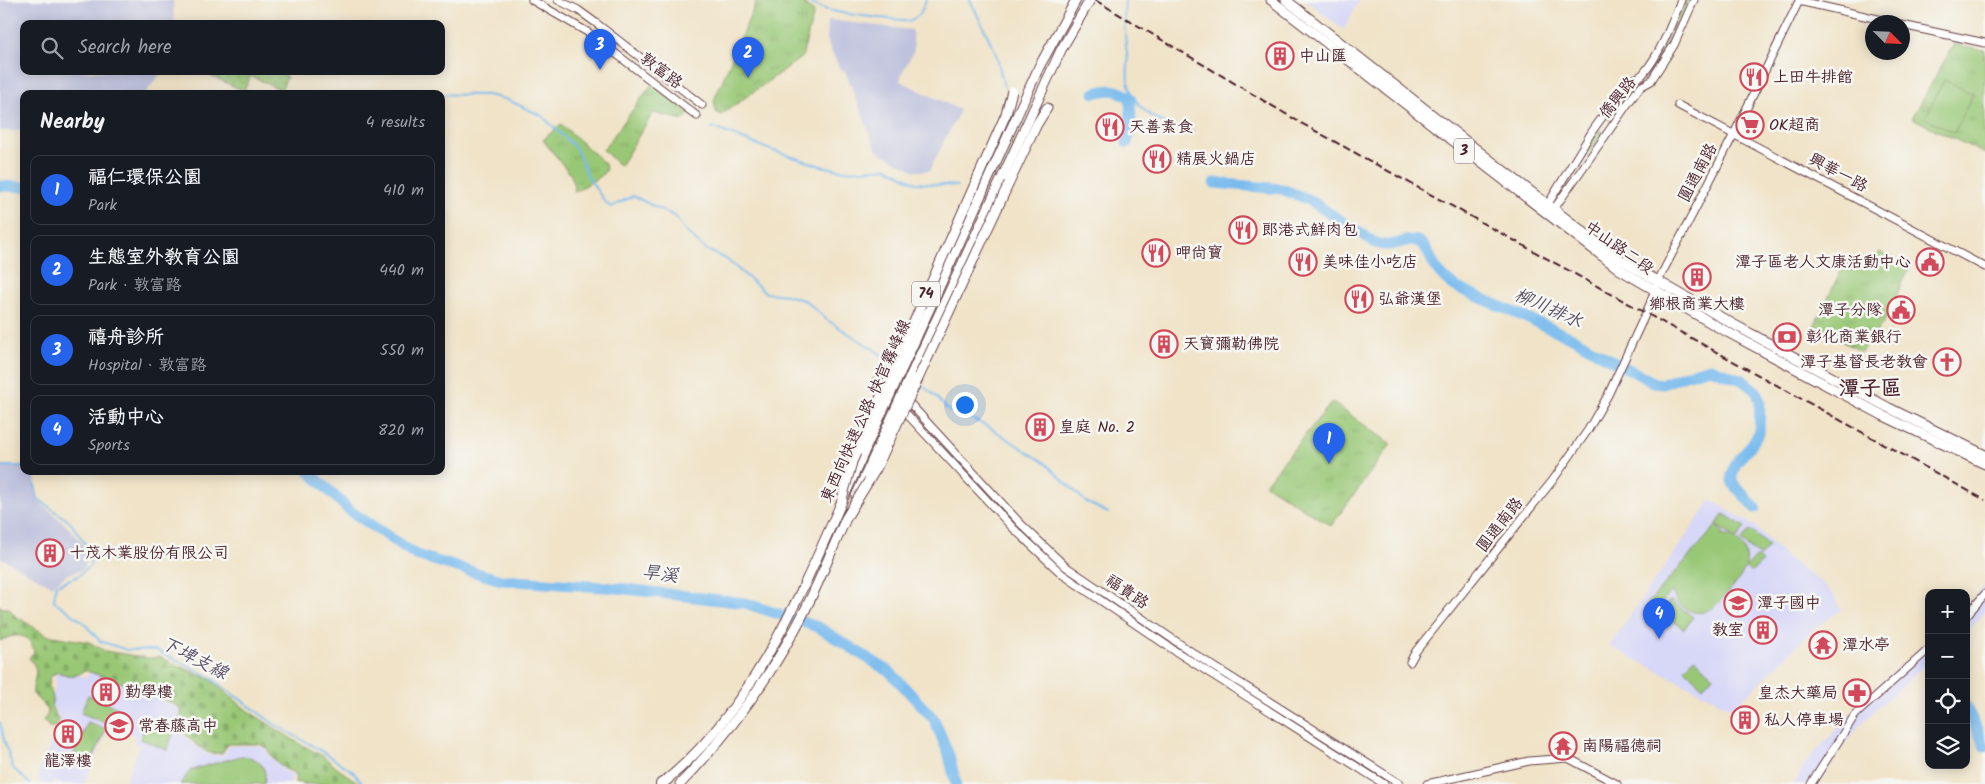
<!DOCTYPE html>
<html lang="en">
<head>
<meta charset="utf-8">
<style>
	:root { --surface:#171b24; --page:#242831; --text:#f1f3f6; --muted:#9ea1a6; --line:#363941; --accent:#2563eb }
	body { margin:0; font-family:Kalam,"LXGW WenKai TC",sans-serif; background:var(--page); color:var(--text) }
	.controls { position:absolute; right:15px; bottom:15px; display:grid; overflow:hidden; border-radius:10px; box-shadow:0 2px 12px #0003 }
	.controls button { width:45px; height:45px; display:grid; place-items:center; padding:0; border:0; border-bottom:1px solid var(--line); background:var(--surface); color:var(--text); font:25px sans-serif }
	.compass { position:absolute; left:1865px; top:15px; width:45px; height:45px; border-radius:50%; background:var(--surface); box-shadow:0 2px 12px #0003; rotate:114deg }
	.you { position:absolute; left:964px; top:404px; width:18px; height:18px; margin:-12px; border:4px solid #fff; border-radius:50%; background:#1a73e8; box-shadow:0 0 0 8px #1a73e833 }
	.badge { display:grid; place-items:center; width:32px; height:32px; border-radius:50%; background:var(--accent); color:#fff; font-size:16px; font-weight:700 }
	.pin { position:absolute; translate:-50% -41px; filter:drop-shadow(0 1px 2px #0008) }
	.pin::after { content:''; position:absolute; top:26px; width:18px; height:15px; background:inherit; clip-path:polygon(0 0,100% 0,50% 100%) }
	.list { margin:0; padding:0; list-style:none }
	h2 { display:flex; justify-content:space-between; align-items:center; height:65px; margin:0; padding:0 20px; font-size:21px }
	h2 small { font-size:16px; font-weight:400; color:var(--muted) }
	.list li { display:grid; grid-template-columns:32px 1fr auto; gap:15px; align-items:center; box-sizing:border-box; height:70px; margin:0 10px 10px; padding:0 10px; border:1px solid var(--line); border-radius:10px }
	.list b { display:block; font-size:19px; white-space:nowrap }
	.list p { margin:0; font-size:16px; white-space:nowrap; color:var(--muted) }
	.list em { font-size:16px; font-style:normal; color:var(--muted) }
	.icon { flex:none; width:28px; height:28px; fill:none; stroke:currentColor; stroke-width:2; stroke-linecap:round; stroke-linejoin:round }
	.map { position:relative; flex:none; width:1985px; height:784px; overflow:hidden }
	.search { position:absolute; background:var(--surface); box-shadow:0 2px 12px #0003; left:20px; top:20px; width:425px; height:55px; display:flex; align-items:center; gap:12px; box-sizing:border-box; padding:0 18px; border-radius:10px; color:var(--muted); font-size:19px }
	.panel { position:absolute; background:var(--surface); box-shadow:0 2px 12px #0003; left:20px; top:90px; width:425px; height:385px; border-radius:10px }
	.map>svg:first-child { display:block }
</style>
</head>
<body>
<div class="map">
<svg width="1985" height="784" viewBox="0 0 1985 784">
	<defs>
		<pattern id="grass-dots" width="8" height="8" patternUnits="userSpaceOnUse" patternTransform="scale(1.25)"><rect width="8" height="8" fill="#98c775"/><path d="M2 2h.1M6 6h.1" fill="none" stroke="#84aa65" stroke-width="1.8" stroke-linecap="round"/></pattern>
		<pattern id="cemetery-stones" width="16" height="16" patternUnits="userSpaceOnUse" patternTransform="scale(1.25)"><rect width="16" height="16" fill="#98c775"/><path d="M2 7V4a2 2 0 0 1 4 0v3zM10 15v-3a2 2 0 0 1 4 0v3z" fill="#84aa65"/></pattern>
		<pattern id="park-tufts" width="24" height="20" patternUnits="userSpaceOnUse" patternTransform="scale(1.25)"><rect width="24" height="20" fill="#98c775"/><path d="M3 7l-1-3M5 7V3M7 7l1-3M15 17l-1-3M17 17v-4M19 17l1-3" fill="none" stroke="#84aa65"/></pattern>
	</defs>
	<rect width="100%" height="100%" fill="#f6f6f2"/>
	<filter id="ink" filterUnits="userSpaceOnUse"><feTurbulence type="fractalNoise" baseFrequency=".02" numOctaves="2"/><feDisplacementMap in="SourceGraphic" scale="10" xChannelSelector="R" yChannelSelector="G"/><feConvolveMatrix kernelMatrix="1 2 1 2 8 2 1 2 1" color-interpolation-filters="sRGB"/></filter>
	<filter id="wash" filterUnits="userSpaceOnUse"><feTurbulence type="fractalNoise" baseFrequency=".0096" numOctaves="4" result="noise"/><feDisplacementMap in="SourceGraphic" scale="20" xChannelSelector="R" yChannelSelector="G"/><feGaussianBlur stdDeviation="1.12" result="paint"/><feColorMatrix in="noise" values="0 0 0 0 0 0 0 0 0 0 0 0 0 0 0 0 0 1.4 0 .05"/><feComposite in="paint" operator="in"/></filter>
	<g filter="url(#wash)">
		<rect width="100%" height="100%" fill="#f0e3c8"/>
		<!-- built -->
		<g fill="#d7d7f8">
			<polygon points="1306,0 1359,0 1344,30"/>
			<polygon points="1711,500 1755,526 1786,557 1826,586 1834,596 1841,610 1815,628 1733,709 1609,646"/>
			<polygon points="1985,585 1985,612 1977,622 1966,631 1966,609"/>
			<polygon points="1929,641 1929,661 1864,721 1840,749 1819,784 1794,784 1806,762 1872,691"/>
			<polygon points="92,670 150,691 163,701 180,709 180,730 182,733 194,745 209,755 223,755 229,746 259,746 266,749 268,754 285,771 294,775 290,784 124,784 140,745 134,743 135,735 108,729 84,784 60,784 54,781 52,784 44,784 39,782 39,771 60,723 58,715 51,704 56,684 55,677 57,671 86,677"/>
		</g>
		<!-- industrial -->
		<g fill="#bfc2dd">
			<polygon points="0,0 173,0 174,24 24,24 24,71 161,71 160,74 145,94 24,94 24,131 0,131"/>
			<polygon points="828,20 912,30 914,50 902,73 900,81 960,110 929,171 916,171 877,151 845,71 840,69 830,49 827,39"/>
			<polygon points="0,466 24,466 24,471 32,471 37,500 70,529 88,551 88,559 84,569 66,575 52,586 0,557"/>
		</g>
		<!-- grass -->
		<polygon fill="url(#grass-dots)" stroke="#717350" points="200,71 274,71 287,77 281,90 251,76 244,91"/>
		<!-- cemetery -->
		<path fill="url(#cemetery-stones)" stroke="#717350" d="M0,605L2,608H9L14,615L46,635L89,642L105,651L149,658L159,657L211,680L248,711L300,744L323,756L337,768L360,784H304L295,782L296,775C292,771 288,771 284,768C278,764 270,755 267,748L259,744H228L222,753C219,753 213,754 210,753C203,751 182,733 181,728C180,722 182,714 181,708L140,686L128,685L84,670C76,679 68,675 57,672L50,677L49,685L53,698L51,706L59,721L56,727H49L43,720L47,716L48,710L33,694C32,678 42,672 29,658L34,652C30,632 15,633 0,641Z"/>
		<!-- park -->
		<g fill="url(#park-tufts)" stroke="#717350">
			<polygon points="757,0 801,0 802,3 814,12 802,57 721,115 716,112 714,100"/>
			<polygon points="1685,0 1689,0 1670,43 1649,76 1647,76 1667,41"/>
			<polygon points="1954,44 1985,50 1985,154 1912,118"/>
			<polygon points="652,84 689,113 684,120 653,113 620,166 603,150"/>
			<polygon points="1632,86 1633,91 1611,120 1608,120 1608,117 1629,88"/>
			<polygon points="561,124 605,164 606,170 602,175 575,192 571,175 543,140"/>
			<polygon points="1599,130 1602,131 1602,134 1556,200"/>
			<polygon points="1880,252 1909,269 1884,322 1861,352 1814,326 1848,257 1875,258"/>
			<polygon points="1332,402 1391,444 1331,526 1265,484"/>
		</g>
		<!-- pitch -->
		<g fill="#98c775" stroke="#717350">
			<polygon points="1944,80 1973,94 1954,133 1925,118"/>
			<polygon points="1724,514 1745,527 1737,539 1716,525"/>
			<path d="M1716,526L1723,532L1721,535C1739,536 1749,550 1746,567L1757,557L1762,562L1751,573L1746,568C1740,579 1720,604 1709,610C1693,618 1676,606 1672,591L1656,609L1648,603Z"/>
			<polygon points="1750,530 1769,546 1760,557 1741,541"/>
			<polygon points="1670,600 1693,617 1684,629 1661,612"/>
			<polygon points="1695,658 1713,676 1703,687 1684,669"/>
			<polygon points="88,695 118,708 111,725 81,713"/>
			<polygon points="148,720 174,731 167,750 140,739"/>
			<polygon points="88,722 106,729 91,763 73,755"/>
			<path d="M241,756C258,756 269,768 264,784H180L191,770Z"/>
		</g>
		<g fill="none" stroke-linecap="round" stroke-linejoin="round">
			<!-- stream -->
			<g stroke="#79bbee" stroke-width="2">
				<path d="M806,0C823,15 885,18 910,21L920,14L926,0"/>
				<polyline points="970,0 996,53 1004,87"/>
				<path d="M1125,0C1123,21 1125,40 1128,61C1128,68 1127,74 1128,80C1133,113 1165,126 1193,132"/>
				<polyline points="418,94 488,95 508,100 542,116 576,148 588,177 605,202 611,207 633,196 676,217 684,230 705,249 726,259 766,293 787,295 806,301 827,320 875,350 893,364"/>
				<polyline points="712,127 768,149 821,166 845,171 888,168 916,183 957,186"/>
				<polyline points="919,383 932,393 950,412 960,413 992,429 1045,463 1086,502 1108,513"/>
				<polyline points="0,466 24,466"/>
				<polyline points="32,471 38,499 70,522 91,552 90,566 78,576 56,585 54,601 83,622 100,641 127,650 156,650 208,676 274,724 320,750 352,771 363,784"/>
				<polyline points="0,722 3,737 13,768 30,784"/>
			</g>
			<!-- river -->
			<g stroke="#79bbee" stroke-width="11">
				<path d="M1094,93C1108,89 1117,88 1130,98L1131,123L1127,143"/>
				<path d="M1214,183L1281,189L1308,199L1375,243C1381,245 1388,246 1394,244C1402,243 1409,238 1417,241C1427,245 1430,258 1435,267C1441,275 1449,283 1458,288L1577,340L1600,354L1655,383L1663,384L1685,375L1710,368L1742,380L1756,391L1760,401L1759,433L1749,448L1736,463L1732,475V482L1755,508"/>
				<polyline points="0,186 24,187"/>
				<polyline points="309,471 349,510 416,555 501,580 617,588 745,603 818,627 890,672 934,719 949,755 956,784"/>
				<polyline points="1966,706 1985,747"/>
			</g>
		</g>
	</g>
	<g filter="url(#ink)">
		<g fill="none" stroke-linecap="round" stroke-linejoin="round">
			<!-- tertiary casing -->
			<g stroke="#633c43" stroke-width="9">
				<g id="tertiary">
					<polyline points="532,0 589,33 697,116"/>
					<polyline points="558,0 578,10 596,23 702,105"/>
					<polyline points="1902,25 1985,43"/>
					<polyline points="1678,105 1985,267"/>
					<path d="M1548,204L1593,130L1626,84C1631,79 1638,79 1643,74C1661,53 1671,25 1681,0"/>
					<polyline points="1554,209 1629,102 1640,87 1651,81 1654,76 1674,45 1694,0"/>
					<polyline points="881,372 1020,523 1065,566 1199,657 1400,784"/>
					<polyline points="876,381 1013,528 1062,574 1172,649 1384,784"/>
					<polyline points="1966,616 1985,594"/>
					<polyline points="1410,662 1416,651 1553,480 1588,430 1608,395 1650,304 1658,281 1734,134 1799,1 1891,22"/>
					<polyline points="1427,784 1529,761 1568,758 1617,784"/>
					<polyline points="1811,784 1855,715 1929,649"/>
				</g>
			</g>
			<!-- primary casing -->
			<g stroke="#633c43" stroke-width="11">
				<g id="primary">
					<polyline points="1271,0 1619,269 1718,327 1884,416 1985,464"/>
					<polyline points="1286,0 1504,171 1616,257 1731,323 1889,408 1985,455"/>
				</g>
			</g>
			<!-- trunk casing -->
			<g stroke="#633c43" stroke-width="11">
				<g id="trunk">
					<polyline points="1009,183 1037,124 1047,108"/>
					<polyline points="928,312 1039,67 1076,0"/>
					<polyline points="910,377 1061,50 1090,0"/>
					<polyline points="856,496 866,474"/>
					<path d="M664,782C764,701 812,565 864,452"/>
					<path d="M680,784C725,738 763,687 794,631C815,595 831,550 849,512"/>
				</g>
			</g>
			<!-- motorway casing -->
			<g stroke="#633c43" stroke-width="12">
				<polyline id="motorway" points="661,784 668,779"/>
			</g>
			<!-- tertiary -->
			<use href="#tertiary" stroke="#fff" stroke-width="7"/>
			<!-- primary -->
			<use href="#primary" stroke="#fff" stroke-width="9"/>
			<!-- trunk -->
			<use href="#trunk" stroke="#fff" stroke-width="9"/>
			<!-- motorway -->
			<use href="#motorway" stroke="#fff" stroke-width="10"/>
			<!-- rail -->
			<polyline stroke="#4a1f2b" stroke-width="2" stroke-dasharray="8 4" stroke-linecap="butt" points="1095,0 1301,123 1985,500"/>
			<!-- trunk-bridge casing -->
			<g stroke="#633c43" stroke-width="11" stroke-linecap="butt">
				<g id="trunk-bridge">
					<polyline points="864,452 928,312"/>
					<polyline points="866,474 910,377"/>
					<polyline points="842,499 852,462 1006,114 1012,91"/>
					<polyline points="846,518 876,469 1009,183"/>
				</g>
			</g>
			<!-- trunk-bridge -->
			<use href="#trunk-bridge" stroke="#fff" stroke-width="9"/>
		</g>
	</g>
	<!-- icons -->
	<defs>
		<g id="building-ring" transform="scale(1.4375)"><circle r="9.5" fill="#f6f6f2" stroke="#d1495b" stroke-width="1.5"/><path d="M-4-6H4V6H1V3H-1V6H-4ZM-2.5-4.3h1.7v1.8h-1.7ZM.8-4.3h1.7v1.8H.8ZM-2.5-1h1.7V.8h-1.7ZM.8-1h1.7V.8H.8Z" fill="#d1495b"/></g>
		<g id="restaurant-ring" transform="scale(1.4375)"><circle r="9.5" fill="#f6f6f2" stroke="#d1495b" stroke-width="1.5"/><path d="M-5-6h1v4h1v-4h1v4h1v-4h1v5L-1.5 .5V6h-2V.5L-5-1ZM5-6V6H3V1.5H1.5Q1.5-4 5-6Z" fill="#d1495b"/></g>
		<g id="supermarket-ring" transform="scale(1.4375)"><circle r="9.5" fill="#f6f6f2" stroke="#d1495b" stroke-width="1.5"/><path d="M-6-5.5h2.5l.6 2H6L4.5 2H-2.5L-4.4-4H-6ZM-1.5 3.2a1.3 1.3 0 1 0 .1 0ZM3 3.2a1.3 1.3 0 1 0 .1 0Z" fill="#d1495b"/></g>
		<g id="civic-ring" transform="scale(1.4375)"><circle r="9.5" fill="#f6f6f2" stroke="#d1495b" stroke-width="1.5"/><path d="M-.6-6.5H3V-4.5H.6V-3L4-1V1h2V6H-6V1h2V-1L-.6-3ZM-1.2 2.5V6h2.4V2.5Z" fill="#d1495b"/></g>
		<g id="bank-ring" transform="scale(1.4375)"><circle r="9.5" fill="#f6f6f2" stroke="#d1495b" stroke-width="1.5"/><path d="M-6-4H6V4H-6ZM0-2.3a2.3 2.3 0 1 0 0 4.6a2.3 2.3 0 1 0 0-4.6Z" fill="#d1495b"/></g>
		<g id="church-ring" transform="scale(1.4375)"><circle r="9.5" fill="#f6f6f2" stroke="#d1495b" stroke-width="1.5"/><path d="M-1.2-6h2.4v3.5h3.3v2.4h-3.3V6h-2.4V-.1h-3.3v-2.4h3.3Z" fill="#d1495b"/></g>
		<g id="school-ring" transform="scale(1.4375)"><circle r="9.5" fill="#f6f6f2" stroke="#d1495b" stroke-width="1.5"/><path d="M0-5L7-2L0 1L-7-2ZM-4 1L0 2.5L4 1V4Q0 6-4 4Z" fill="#d1495b"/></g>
		<g id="temple-ring" transform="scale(1.4375)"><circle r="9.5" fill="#f6f6f2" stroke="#d1495b" stroke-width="1.5"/><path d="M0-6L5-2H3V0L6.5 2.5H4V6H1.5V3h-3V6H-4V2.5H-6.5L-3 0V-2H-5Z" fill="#d1495b"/></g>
		<g id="pharmacy-ring" transform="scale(1.4375)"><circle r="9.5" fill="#f6f6f2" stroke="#d1495b" stroke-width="1.5"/><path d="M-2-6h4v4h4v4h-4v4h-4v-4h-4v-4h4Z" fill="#d1495b"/></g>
	</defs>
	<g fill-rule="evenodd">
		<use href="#building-ring" x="1280" y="56"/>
		<use href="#restaurant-ring" x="1754" y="77"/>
		<use href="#supermarket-ring" x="1750" y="125"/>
		<use href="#restaurant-ring" x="1110" y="127"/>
		<use href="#restaurant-ring" x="1157" y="159"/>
		<use href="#restaurant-ring" x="1243" y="230"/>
		<use href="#restaurant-ring" x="1156" y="253"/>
		<use href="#restaurant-ring" x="1303" y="262"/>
		<use href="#civic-ring" x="1930" y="262"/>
		<use href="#building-ring" x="1697" y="277"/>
		<use href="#restaurant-ring" x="1359" y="299"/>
		<use href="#civic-ring" x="1901" y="310"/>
		<use href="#bank-ring" x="1787" y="337"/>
		<use href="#building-ring" x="1164" y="344"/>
		<use href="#church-ring" x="1947" y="362"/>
		<use href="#building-ring" x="1040" y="427"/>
		<use href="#building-ring" x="50" y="553"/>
		<use href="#school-ring" x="1738" y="603"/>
		<use href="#building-ring" x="1763" y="630"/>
		<use href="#temple-ring" x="1823" y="645"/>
		<use href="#building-ring" x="106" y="692"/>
		<use href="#pharmacy-ring" x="1857" y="693"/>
		<use href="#building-ring" x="1745" y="720"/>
		<use href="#school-ring" x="119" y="726"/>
		<use href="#building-ring" x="68" y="734"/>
		<use href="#temple-ring" x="1563" y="746"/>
	</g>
	<g text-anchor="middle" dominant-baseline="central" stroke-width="5" stroke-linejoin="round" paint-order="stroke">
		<!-- shield labels -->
		<g fill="#f6f6f2" stroke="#7e6067" stroke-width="1">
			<rect x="1454" y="138.5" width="20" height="25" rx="4"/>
			<rect x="912" y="281.5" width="28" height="25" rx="4"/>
		</g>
		<g font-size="15" font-weight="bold" fill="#4a1f2b">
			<text x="1464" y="151">3</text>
			<text x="926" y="294">74</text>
		</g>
		<!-- poi labels -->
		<g font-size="16" fill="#4a1f2b" stroke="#f6f6f2" text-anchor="start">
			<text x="1299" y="56">中山匯</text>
			<text x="1773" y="77">上田牛排館</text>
			<text x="1769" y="125">OK超商</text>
			<text x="1129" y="127">天善素食</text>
			<text x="1176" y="159">精展火鍋店</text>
			<text x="1262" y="230">郎港式鮮肉包</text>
			<text x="1175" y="253">呷尚寶</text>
			<text x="1322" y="262">美味佳小吃店</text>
			<text x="1911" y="262" text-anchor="end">潭子區老人文康活動中心</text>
			<text x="1378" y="299">弘爺漢堡</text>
			<text x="1697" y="304" text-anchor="middle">鄉根商業大樓</text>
			<text x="1882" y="310" text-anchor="end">潭子分隊</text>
			<text x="1806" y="337">彰化商業銀行</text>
			<text x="1183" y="344">天寶彌勒佛院</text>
			<text x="1928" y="362" text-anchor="end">潭子基督長老教會</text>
			<text x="1059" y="427">皇庭 No. 2</text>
			<text x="69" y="553">十茂木業股份有限公司</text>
			<text x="1757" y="603">潭子國中</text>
			<text x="1744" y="630" text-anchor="end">教室</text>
			<text x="1842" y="645">潭水亭</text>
			<text x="125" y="692">勤學樓</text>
			<text x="1838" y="693" text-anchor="end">皇杰大藥局</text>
			<text x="1764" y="720">私人停車場</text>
			<text x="138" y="726">常春藤高中</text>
			<text x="1582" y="746">南陽福德祠</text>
			<text x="68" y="761" text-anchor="middle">龍澤樓</text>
		</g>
		<!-- street labels -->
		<g font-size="16" fill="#4a1f2b" stroke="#f6f6f2">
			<text transform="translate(661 71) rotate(37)">敦富路</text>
			<text transform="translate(1618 98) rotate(-51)">僑興路</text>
			<text transform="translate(1698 173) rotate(-62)">圓通南路</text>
			<text transform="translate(1838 173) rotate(28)">興華一路</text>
			<text transform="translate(1619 248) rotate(35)">中山路二段</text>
			<text transform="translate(866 411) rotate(-66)">東西向快速公路 快官霧峰線</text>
			<text transform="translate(1500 525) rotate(-52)">圓通南路</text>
			<text transform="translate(1127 592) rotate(34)">福貴路</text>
		</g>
		<!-- water labels -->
		<g font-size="18" font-style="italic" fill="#584e66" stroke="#f6f6f2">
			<text transform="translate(1548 309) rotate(24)">柳川排水</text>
			<text transform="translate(660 575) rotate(7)">旱溪</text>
			<text transform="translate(194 659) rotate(27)">下埤支線</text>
		</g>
		<!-- district labels -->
		<g font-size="21" font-weight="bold" fill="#4a1f2b" stroke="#f6f6f2">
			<text x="1870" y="389">潭子區</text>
		</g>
	</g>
</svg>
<div class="controls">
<button>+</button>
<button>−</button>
<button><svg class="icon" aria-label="locate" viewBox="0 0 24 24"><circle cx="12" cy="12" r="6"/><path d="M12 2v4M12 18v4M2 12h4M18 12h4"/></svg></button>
<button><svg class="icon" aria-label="layers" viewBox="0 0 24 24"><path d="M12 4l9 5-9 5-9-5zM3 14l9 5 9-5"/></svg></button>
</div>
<svg class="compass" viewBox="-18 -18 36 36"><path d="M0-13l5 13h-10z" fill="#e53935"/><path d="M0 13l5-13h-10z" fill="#9ea1a6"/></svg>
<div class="you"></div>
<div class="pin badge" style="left:1329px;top:464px">1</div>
<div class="pin badge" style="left:748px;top:78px">2</div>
<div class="pin badge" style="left:600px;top:70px">3</div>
<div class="pin badge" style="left:1659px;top:639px">4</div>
<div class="search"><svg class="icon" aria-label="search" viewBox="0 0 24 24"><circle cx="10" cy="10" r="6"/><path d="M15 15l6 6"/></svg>Search here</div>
<section class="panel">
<h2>Nearby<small>4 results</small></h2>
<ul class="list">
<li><span class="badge">1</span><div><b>福仁環保公園</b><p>Park</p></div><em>410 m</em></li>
<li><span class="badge">2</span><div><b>生態室外教育公園</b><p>Park · 敦富路</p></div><em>440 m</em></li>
<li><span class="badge">3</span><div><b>禧舟診所</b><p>Hospital · 敦富路</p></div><em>550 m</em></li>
<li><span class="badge">4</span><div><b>活動中心</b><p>Sports</p></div><em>820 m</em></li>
</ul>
</section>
</div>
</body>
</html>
